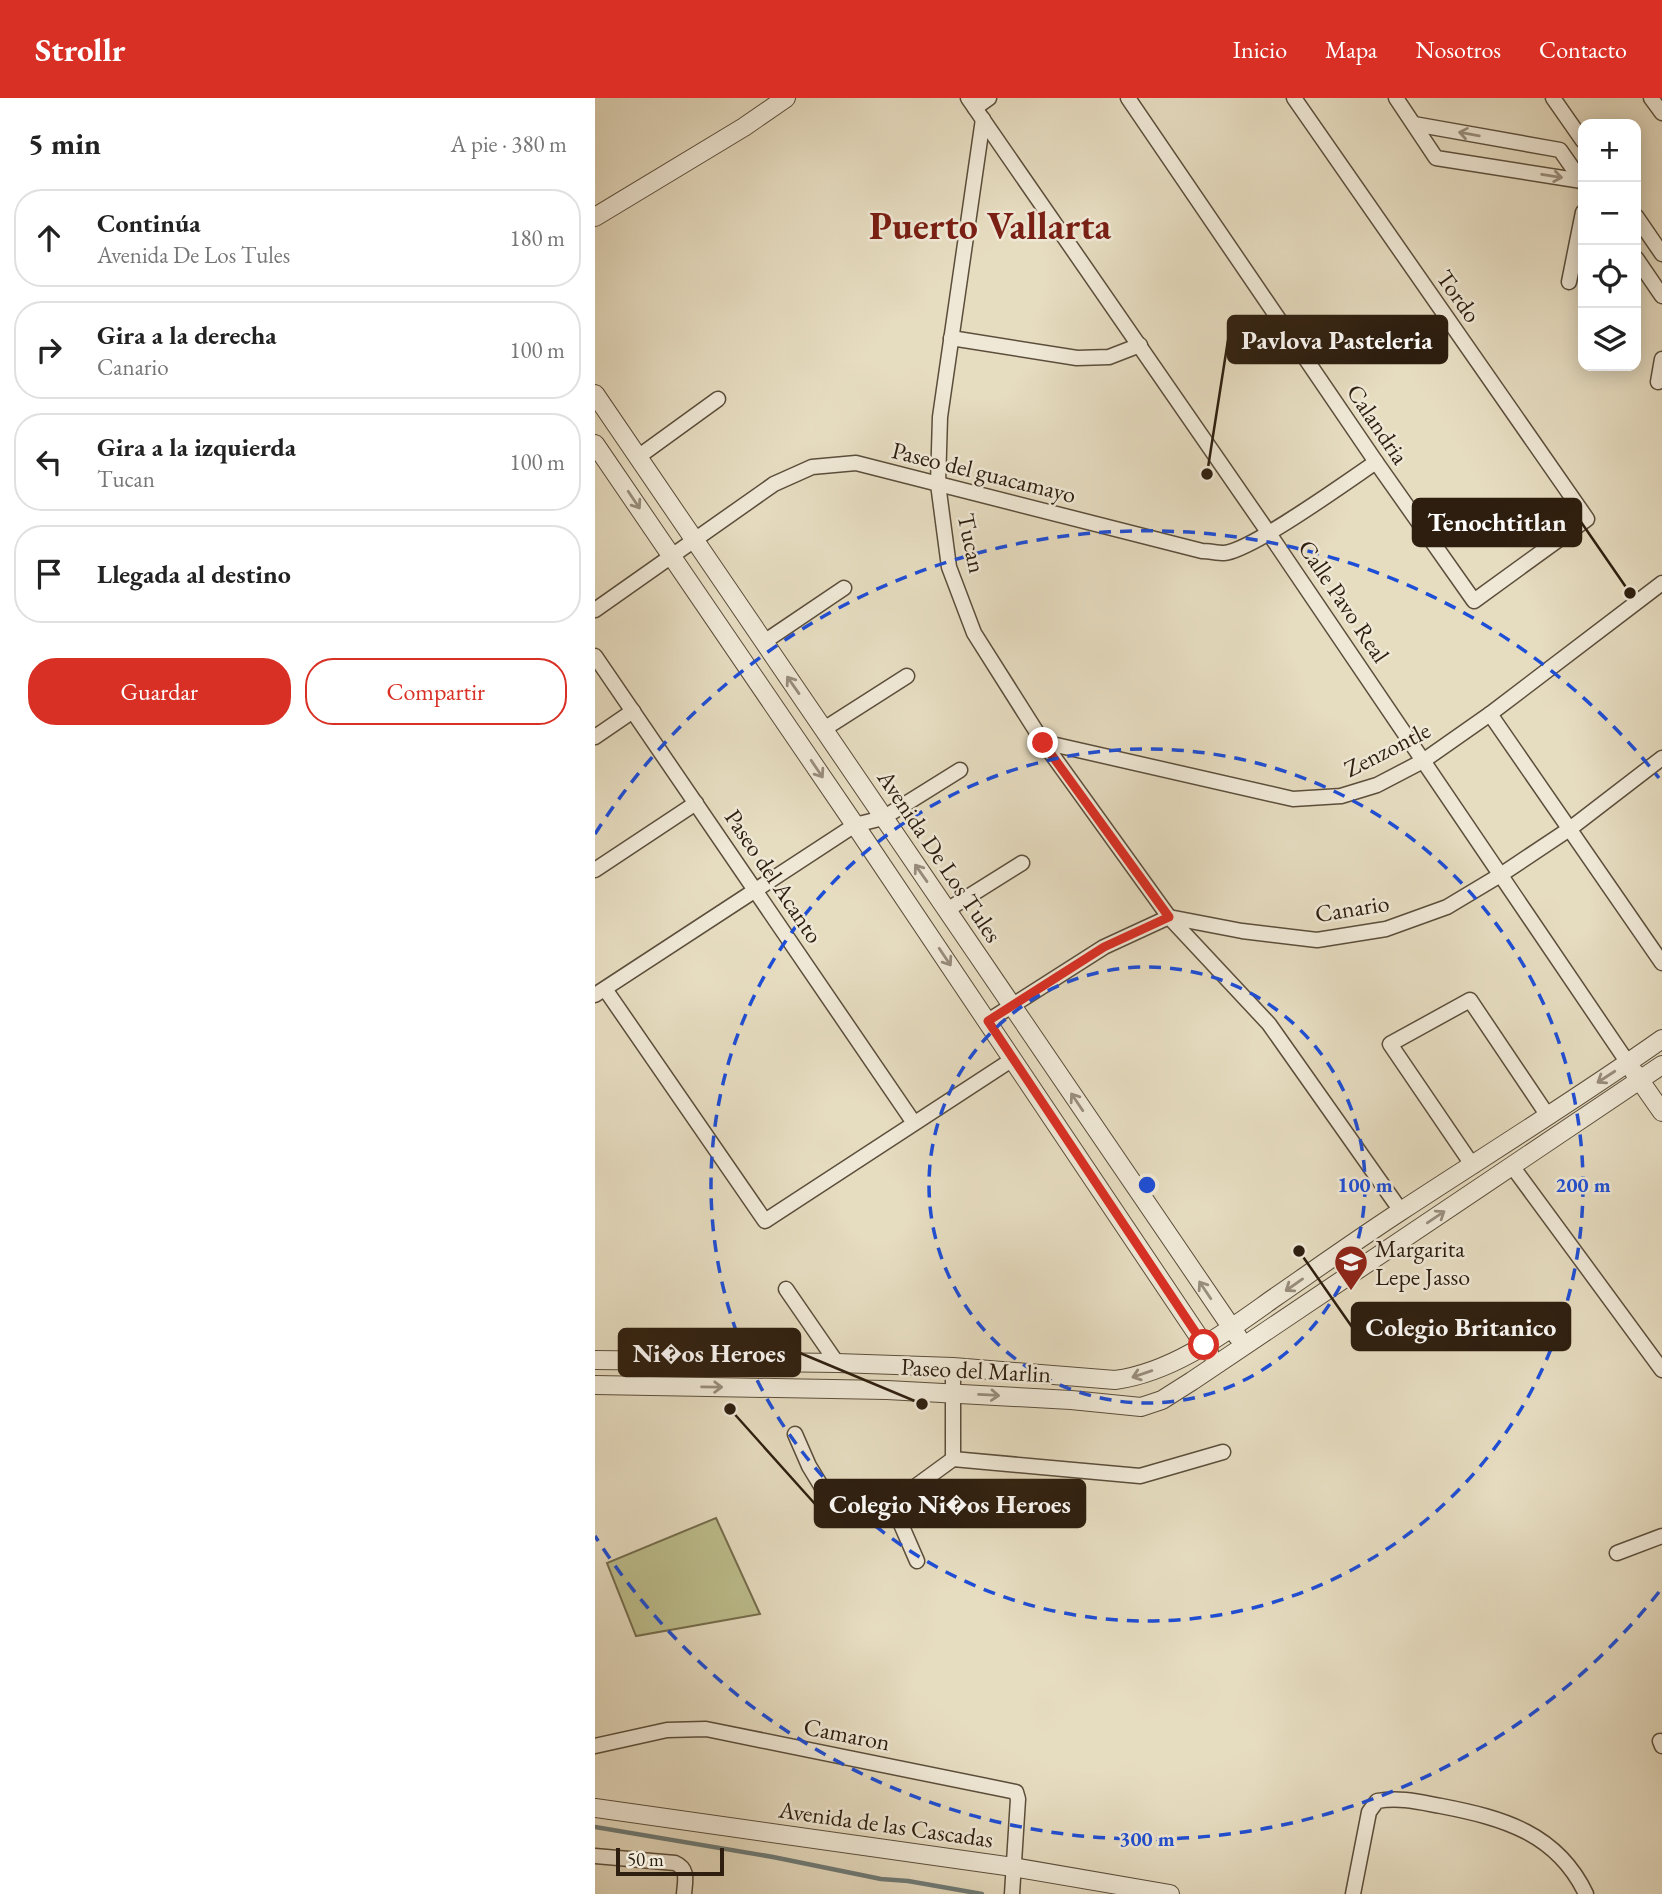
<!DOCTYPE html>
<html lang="es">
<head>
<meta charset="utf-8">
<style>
	:root { --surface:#fff; --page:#f2f2f2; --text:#222; --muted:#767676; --line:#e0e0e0; --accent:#d93025 }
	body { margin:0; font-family:"EB Garamond",serif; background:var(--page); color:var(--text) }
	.controls { position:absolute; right:21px; top:21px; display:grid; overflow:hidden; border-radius:14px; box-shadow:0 4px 18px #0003 }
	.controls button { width:63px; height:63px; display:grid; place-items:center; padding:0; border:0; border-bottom:2px solid var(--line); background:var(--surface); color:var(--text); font:35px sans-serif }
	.scale { position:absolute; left:21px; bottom:18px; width:108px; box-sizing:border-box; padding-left:7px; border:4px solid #2d1e0f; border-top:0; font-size:19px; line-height:24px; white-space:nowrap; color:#2d1e0f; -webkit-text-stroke:5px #efe8d6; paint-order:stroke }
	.stop { position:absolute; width:21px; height:21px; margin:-16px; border:5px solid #d93025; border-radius:50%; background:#fff }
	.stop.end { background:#d93025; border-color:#fff; box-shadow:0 2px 7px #0008 }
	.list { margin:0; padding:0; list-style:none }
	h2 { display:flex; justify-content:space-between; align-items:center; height:91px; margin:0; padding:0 28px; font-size:30px }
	h2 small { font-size:23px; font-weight:400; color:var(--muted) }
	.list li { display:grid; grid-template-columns:46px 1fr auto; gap:21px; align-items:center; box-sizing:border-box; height:98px; margin:0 14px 14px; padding:0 14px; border:2px solid var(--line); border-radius:28px }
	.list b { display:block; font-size:26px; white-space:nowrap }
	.list p { margin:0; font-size:23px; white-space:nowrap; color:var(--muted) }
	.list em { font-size:23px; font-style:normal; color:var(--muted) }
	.actions { display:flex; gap:14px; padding:21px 28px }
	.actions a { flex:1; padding:16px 0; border:2px solid var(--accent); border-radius:28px; text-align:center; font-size:24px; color:var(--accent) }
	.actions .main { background:var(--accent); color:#fff }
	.icon { flex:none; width:38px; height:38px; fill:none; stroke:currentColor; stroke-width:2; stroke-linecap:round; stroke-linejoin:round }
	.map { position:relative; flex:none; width:1067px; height:1796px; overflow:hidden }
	header { display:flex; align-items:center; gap:42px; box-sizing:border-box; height:98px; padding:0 35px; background:var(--accent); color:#fff }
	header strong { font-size:33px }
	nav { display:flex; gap:38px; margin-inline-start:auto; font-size:24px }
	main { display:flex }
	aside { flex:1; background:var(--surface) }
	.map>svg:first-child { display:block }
</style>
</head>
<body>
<header>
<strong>Strollr</strong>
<nav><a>Inicio</a><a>Mapa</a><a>Nosotros</a><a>Contacto</a></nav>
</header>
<main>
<aside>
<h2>5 min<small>A pie · 380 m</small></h2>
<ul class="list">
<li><svg class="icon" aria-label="ahead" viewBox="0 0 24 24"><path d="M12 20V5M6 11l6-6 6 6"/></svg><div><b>Continúa</b><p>Avenida De Los Tules</p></div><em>180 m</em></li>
<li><svg class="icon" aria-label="right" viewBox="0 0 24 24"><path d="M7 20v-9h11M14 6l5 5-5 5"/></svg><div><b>Gira a la derecha</b><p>Canario</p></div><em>100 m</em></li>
<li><svg class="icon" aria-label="left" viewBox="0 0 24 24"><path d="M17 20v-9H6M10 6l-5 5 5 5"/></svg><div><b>Gira a la izquierda</b><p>Tucan</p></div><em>100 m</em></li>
<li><svg class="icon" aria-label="arrive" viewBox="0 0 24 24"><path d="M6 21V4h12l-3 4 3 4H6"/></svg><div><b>Llegada al destino</b></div></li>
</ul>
<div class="actions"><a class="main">Guardar</a><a>Compartir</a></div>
</aside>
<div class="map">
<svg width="1067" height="1796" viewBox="0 0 1067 1796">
	<rect width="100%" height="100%" fill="#e6dcc0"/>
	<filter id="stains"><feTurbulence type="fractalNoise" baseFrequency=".00286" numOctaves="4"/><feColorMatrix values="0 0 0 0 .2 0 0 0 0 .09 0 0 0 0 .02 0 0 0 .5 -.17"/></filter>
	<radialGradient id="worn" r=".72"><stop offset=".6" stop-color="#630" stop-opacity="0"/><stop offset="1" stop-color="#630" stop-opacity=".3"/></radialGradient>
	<!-- green -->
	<polygon fill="#bdbe8d" stroke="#756e4e" stroke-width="2" points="121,1420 165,1516 41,1538 12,1465"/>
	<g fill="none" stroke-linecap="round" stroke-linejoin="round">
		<!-- stream -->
		<polyline stroke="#6e7b77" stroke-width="4.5" points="0,1729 178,1759 286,1781 313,1783 387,1796"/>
		<!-- minor casing -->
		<g stroke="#5b4e3b" stroke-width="17">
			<g id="minor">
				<polyline points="373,0 673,434 1033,965"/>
				<polyline points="533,0 781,364 879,503 992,421 699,0"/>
				<polyline points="801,0 841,60 987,83"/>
				<polyline points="958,0 988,43"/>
				<polyline points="1056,0 1067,15"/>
				<polyline points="380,10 394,0"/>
				<polyline points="388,21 345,319 343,386 354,469 379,535 448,644 574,819 674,926 806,1113"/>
				<polyline points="819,26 965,52 988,85"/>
				<polyline points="1041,118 1067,156"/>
				<polyline points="1041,160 1067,198"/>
				<polyline points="974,184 988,114"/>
				<polyline points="356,240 482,260 514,259 545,247"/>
				<polyline points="1063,284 1067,261"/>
				<polyline points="43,359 123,301"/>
				<path d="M0,512L179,386L217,369L261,365L607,453C614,453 622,455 629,455C656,453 753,383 781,364"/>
				<polyline points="169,544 249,490"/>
				<polyline points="0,558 319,1025"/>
				<polyline points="895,616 1067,865"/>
				<polyline points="229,631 312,578"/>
				<polyline points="0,639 38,613"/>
				<polyline points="448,644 698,701 746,698 782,687 828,663 895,616 1067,485"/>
				<polyline points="0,772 101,705"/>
				<polyline points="352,812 427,765"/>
				<polyline points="10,891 170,1123 418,961"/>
				<polyline points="0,897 260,727 288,720 365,672"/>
				<polyline points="393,923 509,849 574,819 647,833 722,842 791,831 852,809 907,776 976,730 1067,660"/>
				<polyline points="878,1068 795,946 875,902 953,1018"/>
				<polyline points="917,1068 1067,1272"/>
				<polyline points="191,1191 242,1265"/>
				<polyline points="358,1269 358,1361"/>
				<polyline points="200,1336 214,1368 228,1391 249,1404 295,1401 321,1388 358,1361 545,1378 628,1354"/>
				<polyline points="295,1401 322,1463"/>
				<polyline points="1022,1455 1067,1438"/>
				<polyline points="1065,1643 1067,1648"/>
				<polyline points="0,1648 72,1632 111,1631 421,1694 423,1701 417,1796"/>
				<path d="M0,1758L80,1765C94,1771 90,1783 89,1796"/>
				<path d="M758,1796L774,1714L782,1703C805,1699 824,1704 846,1708C908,1720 962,1735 991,1796"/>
			</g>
		</g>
		<!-- tertiary casing -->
		<g stroke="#5b4e3b" stroke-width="20">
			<g id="tertiary">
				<polyline points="0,119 149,29 191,0"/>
				<polyline points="0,296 643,1239"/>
				<polyline points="0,346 260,727 614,1254"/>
				<polyline points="1039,974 1067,1014"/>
				<path d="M0,1262L242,1265L358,1269L520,1282C579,1274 631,1234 679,1200C721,1171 763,1141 806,1113C893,1056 982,1001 1067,941"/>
				<polyline points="0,1287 292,1292 476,1302 546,1309 567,1302 597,1283 1067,967"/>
				<polyline points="0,1710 418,1769 575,1796"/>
			</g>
		</g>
		<!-- minor -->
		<use href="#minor" stroke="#efe8d6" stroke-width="14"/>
		<!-- tertiary -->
		<use href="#tertiary" stroke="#efe8d6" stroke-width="18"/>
	</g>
	<!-- one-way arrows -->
	<defs><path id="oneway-shaft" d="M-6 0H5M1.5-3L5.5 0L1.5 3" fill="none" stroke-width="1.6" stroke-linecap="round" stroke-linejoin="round" transform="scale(1.75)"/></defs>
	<g stroke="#988d7c">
		<use href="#oneway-shaft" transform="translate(874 36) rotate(-170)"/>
		<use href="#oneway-shaft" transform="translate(957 78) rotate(9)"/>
		<use href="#oneway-shaft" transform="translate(39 402) rotate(56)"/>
		<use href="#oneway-shaft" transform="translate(198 587) rotate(-125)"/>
		<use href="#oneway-shaft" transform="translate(222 671) rotate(56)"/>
		<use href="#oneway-shaft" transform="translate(326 775) rotate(-125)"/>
		<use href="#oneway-shaft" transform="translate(350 859) rotate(56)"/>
		<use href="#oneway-shaft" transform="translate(1011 979) rotate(147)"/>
		<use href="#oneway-shaft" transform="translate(482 1004) rotate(-124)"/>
		<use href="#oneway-shaft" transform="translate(841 1119) rotate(-34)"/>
		<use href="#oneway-shaft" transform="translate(699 1187) rotate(145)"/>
		<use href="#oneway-shaft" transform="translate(610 1192) rotate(-124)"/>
		<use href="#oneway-shaft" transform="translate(547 1276) rotate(161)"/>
		<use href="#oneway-shaft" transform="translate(117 1289) rotate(1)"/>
		<use href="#oneway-shaft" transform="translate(394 1297) rotate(3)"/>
	</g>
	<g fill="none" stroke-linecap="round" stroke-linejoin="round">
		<!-- route -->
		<polyline stroke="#d93025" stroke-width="9" points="448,645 574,819 509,849 393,923 609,1247"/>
	</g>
	<!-- distance rings -->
	<g fill="none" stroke="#1d4ed8" stroke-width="3.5" stroke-dasharray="12 9">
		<circle cx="552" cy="1087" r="218"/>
		<circle cx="552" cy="1087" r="436"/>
		<path d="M1064 1494A654 654 0 0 1 0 1438M0 736A654 654 0 0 1 1064 680"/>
	</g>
	<!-- icons -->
	<defs>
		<g id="school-pin" transform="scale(1.75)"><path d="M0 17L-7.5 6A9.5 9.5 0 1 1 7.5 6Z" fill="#8f2418" stroke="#efe8d6"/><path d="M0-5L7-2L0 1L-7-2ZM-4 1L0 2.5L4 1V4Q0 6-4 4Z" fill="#fff"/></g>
	</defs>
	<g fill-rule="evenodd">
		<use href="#school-pin" x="756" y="1164"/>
	</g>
	<g text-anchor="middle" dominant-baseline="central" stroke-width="5" stroke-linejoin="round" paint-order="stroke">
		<!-- street labels -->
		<g font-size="24" fill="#2d1e0f" stroke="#efe8d6">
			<text transform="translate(864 198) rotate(55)">Tordo</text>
			<text transform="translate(783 326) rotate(56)">Calandria</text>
			<text transform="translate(389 374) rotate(14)">Paseo del guacamayo</text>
			<text transform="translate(377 445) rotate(78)">Tucan</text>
			<text transform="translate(749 503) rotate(56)">Calle Pavo Real</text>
			<text transform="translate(792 651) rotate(-27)">Zenzontle</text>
			<text transform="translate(345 758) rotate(56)">Avenida De Los Tules</text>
			<text transform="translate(179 778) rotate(56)">Paseo del Acanto</text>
			<text transform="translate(757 810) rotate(-9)">Canario</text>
			<text transform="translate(381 1272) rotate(3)">Paseo del Marlin</text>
			<text transform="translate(252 1636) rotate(11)">Camaron</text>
			<text transform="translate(291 1726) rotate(8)">Avenida de las Cascadas</text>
		</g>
		<!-- poi labels -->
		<g font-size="24" fill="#2d1e0f" stroke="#efe8d6" text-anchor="start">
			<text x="780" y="1150">Margarita<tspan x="780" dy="28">Lepe Jasso</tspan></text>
		</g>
		<!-- town labels -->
		<g font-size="38" font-weight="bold" fill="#7a1f14" stroke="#efe8d6">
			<text x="395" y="127">Puerto Vallarta</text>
		</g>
	</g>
	<circle cx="552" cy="1087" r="10" fill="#1d4ed8" stroke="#efe8d6" stroke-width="3.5"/>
	<g font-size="21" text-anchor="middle" font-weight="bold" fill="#1d4ed8" stroke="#efe8d6" stroke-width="5" stroke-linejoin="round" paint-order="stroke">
		<text x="770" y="1094">100 m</text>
		<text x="988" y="1094">200 m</text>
		<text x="552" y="1748">300 m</text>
	</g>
	<!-- callouts -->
	<path fill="none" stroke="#2d1e0f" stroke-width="2.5" d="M612 376L633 242M1035 495L986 424M704 1153L757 1229M327 1306L205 1255M135 1311L220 1406"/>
	<g fill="#2d1e0f" stroke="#efe8d6" stroke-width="2.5">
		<circle cx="612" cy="376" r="7"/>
		<circle cx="1035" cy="495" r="7"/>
		<circle cx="704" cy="1153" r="7"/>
		<circle cx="327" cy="1306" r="7"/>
		<circle cx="135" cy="1311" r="7"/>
	</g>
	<g fill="#2d1e0f" stroke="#2d1e0f" stroke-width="2.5">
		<rect x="633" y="218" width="219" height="47" rx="7"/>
		<rect x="818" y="401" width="168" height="47" rx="7"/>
		<rect x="757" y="1205" width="218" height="47" rx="7"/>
		<rect x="24" y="1231" width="181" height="47" rx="7"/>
		<rect x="220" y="1382" width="270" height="47" rx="7"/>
	</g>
	<g font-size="26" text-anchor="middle" font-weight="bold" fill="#fff">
		<text x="742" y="251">Pavlova Pasteleria</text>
		<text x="902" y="433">Tenochtitlan</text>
		<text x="866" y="1238">Colegio Britanico</text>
		<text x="114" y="1264">Ni�os Heroes</text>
		<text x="355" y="1415">Colegio Ni�os Heroes</text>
	</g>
	<rect width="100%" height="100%" filter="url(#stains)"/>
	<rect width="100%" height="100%" fill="url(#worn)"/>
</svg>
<div class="controls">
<button>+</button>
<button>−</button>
<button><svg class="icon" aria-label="locate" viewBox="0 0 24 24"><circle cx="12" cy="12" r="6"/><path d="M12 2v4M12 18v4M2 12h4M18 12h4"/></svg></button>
<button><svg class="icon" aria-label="layers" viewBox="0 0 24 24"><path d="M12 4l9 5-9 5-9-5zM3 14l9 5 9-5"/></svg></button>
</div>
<div class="scale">50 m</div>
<div class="stop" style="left:609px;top:1247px"></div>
<div class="stop end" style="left:448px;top:645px"></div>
</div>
</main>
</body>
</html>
